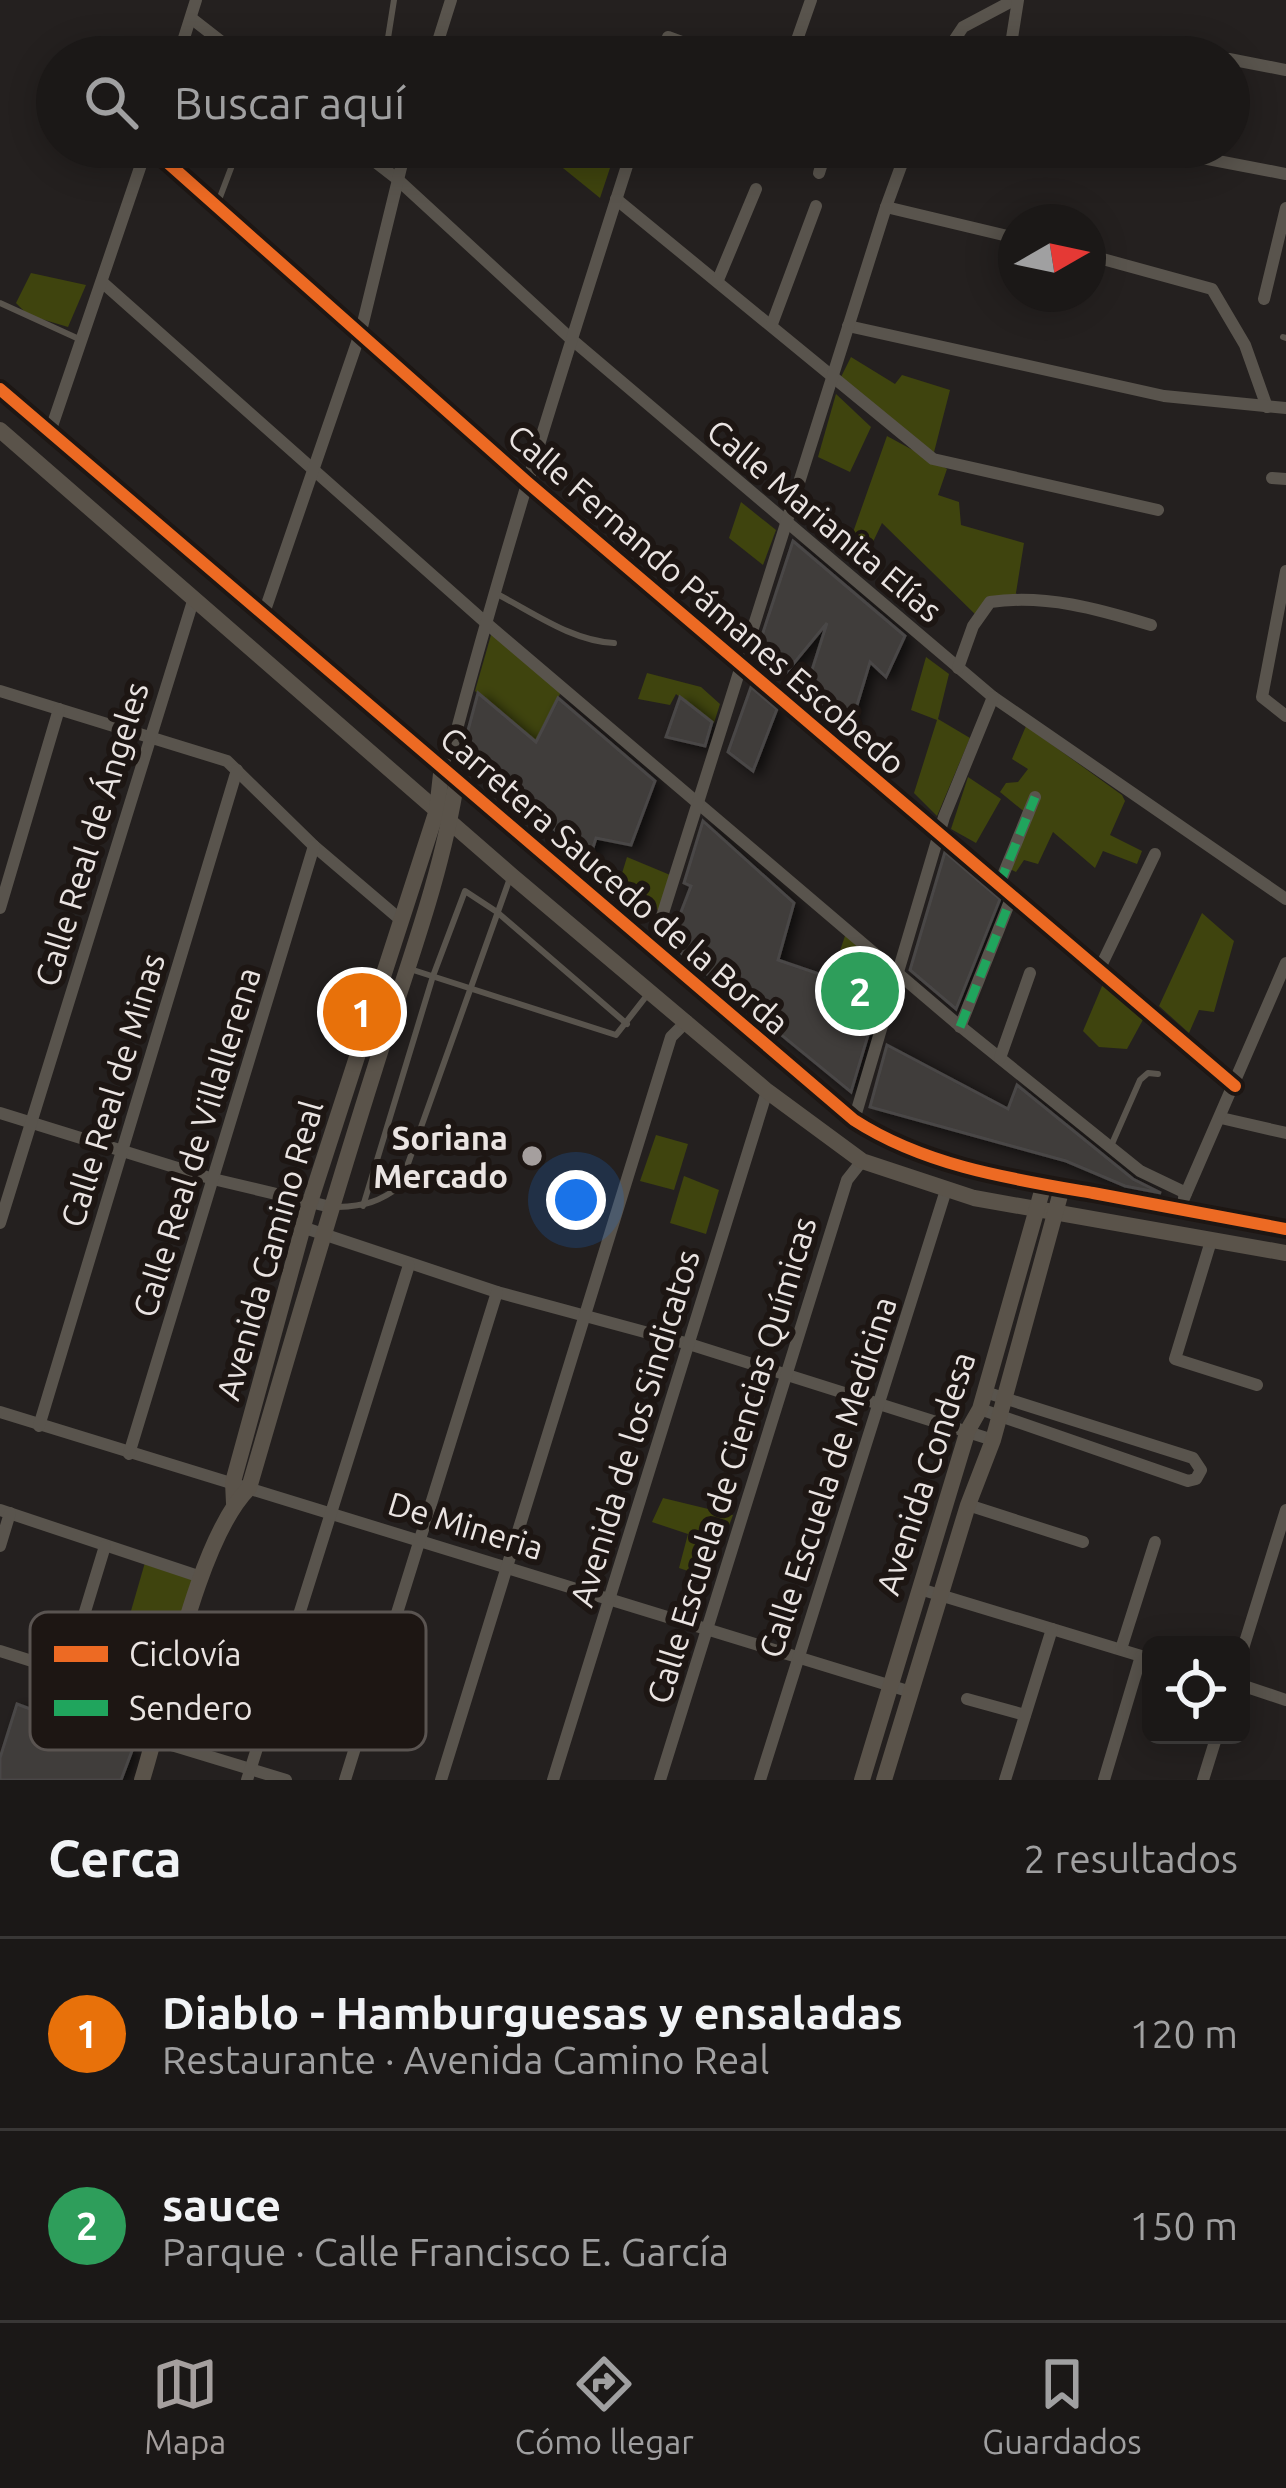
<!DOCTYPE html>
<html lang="es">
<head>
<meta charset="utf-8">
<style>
	:root { --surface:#1b1817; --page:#242120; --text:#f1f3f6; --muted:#a0a0a1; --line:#393736; --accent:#a59f9e }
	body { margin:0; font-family:Ubuntu,sans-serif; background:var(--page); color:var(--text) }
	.controls { position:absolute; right:36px; bottom:36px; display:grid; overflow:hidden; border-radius:18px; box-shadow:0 6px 30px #0003 }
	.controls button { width:108px; height:108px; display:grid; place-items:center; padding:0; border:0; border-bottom:3px solid var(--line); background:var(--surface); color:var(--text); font:60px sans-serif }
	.compass { position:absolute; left:998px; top:204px; width:108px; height:108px; border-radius:50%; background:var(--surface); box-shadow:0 6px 30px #0003; rotate:81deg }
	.you { position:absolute; left:576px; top:1200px; width:42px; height:42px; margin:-30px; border:9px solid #fff; border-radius:50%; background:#1a73e8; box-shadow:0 0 0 18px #1a73e833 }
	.badge { display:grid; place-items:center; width:78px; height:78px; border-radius:50%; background:var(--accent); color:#fff; font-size:39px; font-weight:700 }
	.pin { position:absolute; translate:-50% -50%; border:6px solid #fff; box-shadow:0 3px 12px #0006 }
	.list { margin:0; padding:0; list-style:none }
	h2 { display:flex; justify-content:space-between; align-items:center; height:156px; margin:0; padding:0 48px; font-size:51px }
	h2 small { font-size:39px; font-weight:400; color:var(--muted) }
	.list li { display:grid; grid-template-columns:78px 1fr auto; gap:36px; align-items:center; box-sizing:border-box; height:192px; padding:0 48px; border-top:3px solid var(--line) }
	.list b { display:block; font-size:45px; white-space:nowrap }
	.list p { margin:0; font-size:39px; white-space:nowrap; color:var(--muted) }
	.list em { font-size:39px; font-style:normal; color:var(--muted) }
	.icon { flex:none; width:66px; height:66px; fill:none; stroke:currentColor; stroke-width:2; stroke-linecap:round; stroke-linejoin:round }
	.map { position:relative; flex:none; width:1286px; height:1780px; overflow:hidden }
	.search { position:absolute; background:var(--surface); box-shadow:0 6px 30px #0003; left:36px; right:36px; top:36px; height:132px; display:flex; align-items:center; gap:30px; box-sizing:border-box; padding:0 42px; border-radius:66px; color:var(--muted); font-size:45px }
	.sheet { height:540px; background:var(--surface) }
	nav { display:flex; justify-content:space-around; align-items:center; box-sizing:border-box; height:168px; border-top:3px solid var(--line); background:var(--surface); font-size:33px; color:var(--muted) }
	nav a { display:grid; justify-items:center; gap:6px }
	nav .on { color:var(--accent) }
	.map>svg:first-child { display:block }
</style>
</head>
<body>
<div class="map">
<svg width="1286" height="1780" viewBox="0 0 1286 1780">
	<defs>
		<filter id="shadow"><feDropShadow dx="6" dy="4" stdDeviation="6" flood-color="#0009"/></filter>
	</defs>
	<rect width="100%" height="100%" fill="#24201f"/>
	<!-- green -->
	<g fill="#3f440e">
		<polygon points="537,147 617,147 600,198"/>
		<polygon points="31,273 86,285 68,327 28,315 16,303"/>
		<polygon points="851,357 895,384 902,375 950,390 932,460 947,469 938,495 959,502 961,525 1024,543 1015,599 985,600 979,618 882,523 861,567 845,555 887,436 931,460 838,383"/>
		<polygon points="836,394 871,427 850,472 818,457"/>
		<polygon points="741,502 776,530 763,565 729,538"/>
		<polygon points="493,628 563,688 536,742 475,691"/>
		<polygon points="926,657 949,674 938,719 970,738 937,816 914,793 937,720 911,710"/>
		<polygon points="647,673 701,687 720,704 714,723 676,694 670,705 638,699"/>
		<polygon points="1026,726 1122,795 1125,801 1110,835 1142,851 1137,864 1103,851 1095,868 1053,832 1038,864 1024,860 1016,872 1010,869 1032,818 1000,792 1006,783 1018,782 1028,769 1012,759"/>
		<polygon points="968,777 1001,799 976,843 951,829"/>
		<polygon points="627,857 675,877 663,916 646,897 637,908 616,893"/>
		<polygon points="1202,913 1234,941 1214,1012 1199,1010 1189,1033 1159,1006"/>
		<polygon points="847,930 898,973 882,1026 822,1004"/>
		<polygon points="1105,979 1145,1016 1127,1049 1099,1047 1083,1031"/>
		<polygon points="656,1135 688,1144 674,1190 640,1181"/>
		<polygon points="684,1176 719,1190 706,1234 670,1223"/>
		<polygon points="663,1498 733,1515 709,1578 679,1568 688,1534 652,1522"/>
		<polygon points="146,1559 201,1577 165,1703 109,1687"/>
	</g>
	<!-- building -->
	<g fill="#3f3c3b" stroke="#4a4746" stroke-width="3" filter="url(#shadow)">
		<polygon points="793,541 905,636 886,677 870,662 848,735 804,695 827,623 785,674 756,654"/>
		<polygon points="751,687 777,709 753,771 728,752"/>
		<polygon points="478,693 536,742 558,698 655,781 631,845 596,838 589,860 463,749"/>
		<polygon points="680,697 712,722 705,746 666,737"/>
		<polygon points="703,821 794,903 778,960 831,978 822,1004 872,1022 851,1092 669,943 691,886 684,883"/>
		<polygon points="945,852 1000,899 956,1009 910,970"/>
		<polygon points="887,1045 1008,1109 1017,1085 1133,1179 1161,1193 1125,1186 1066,1161 870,1107"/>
		<polygon points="17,1704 133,1748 121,1780 0,1780 0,1758"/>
	</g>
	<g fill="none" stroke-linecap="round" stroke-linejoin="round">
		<!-- lane -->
		<g stroke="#59544d" stroke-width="6">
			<polyline points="385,57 394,0"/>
			<polyline points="217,205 239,147"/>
			<polyline points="0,303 79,339"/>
			<polyline points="1283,337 1286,338"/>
			<path d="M497,594C534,613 572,641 614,643"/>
			<polyline points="410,969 616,1035 648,994"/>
			<polyline points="1111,1146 1140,1080 1148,1073 1158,1074"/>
			<polyline points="363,1206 433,976 465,891 497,912 627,1024"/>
			<path d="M338,1207C364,1206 380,1202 400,1186L510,878"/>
		</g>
		<!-- street -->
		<g stroke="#59544d" stroke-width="12">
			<polyline points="191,18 241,57"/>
			<polyline points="1169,48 1216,57"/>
			<polyline points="178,57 196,0"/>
			<polyline points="433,57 451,0"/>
			<polyline points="662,57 668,37 722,57"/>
			<polyline points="791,57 811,0"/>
			<polyline points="943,57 963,27 1014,0"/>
			<polyline points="1009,57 1018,0"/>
			<polyline points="1229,59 1286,70"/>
			<polyline points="150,147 527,482 1235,1086"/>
			<polyline points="356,147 396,178 570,338 993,697 1286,899"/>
			<polyline points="1145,147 1286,174"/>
			<polyline points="819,173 827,147"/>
			<polyline points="616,199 933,459 1158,510"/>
			<polyline points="886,207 1016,238"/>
			<polyline points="1088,255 1212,289 1245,345 1267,407"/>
			<polyline points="718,280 756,189"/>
			<polyline points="102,282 485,622 955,1022 1140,1171 1186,1193"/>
			<polyline points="1264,299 1286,208"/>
			<polyline points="772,324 816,206"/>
			<polyline points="848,326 1164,396 1286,408"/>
			<polyline points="50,432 147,147"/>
			<polyline points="1272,478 1286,479"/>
			<polyline points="1286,571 1262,697 1286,716"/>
			<polyline points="264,613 361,331 406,147"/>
			<path d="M958,668L973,626L990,602C1046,594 1098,609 1151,625"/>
			<polyline points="0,691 227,761 314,846 402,921"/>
			<path d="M442,765L452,748C505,546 569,347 633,147"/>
			<polyline points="999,885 1035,797"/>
			<polyline points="0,908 59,709"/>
			<polyline points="652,948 886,207 908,147"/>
			<polyline points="1100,968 1155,854"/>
			<polyline points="960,1027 1012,896"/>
			<polyline points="1000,1058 1030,973"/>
			<polyline points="0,1113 213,1179 331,1207"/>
			<polyline points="1221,1118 1286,1133"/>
			<polyline points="854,1120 944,817 993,697"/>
			<polyline points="1184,1198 1286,963"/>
			<polyline points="0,1223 193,601"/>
			<polyline points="302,1227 497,1292 689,1344 993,1440"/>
			<polyline points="1211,1241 1175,1359 1257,1385"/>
			<polyline points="980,1409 1188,1481 1196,1479 1201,1470 1193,1458 985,1392"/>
			<polyline points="0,1412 911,1692"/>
			<polyline points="39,1426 237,770"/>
			<polyline points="129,1454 314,846"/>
			<polyline points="968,1505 1083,1542"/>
			<polyline points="0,1510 201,1577"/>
			<polyline points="0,1546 10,1513"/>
			<polyline points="920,1589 1151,1659"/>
			<polyline points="1121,1649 1155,1542"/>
			<polyline points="0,1651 165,1703"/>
			<polyline points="1241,1655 1286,1510"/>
			<polyline points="66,1674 105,1546"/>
			<polyline points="1241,1685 1286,1700"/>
			<polyline points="967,1699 1025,1715"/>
			<polyline points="155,1740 286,1780"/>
			<polyline points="247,1780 409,1265"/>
			<polyline points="345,1780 497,1292"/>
			<polyline points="441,1780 671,1037 687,1021"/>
			<polyline points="553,1780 767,1091"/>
			<polyline points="660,1780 847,1180 862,1161"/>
			<polyline points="760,1780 946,1190"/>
			<polyline points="1005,1780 1052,1629"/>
			<polyline points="1104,1780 1141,1656"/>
			<polyline points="1203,1780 1217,1735"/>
		</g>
		<!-- secondary -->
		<g stroke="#5a534a" stroke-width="16">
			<path d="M0,389L854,1120C925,1166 1011,1179 1093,1193C1157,1205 1222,1217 1286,1229"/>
			<polyline points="0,430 511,875 767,1091 862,1161 974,1198 1286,1253"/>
			<polyline points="234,1503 233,1482 309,1205 437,810 442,765"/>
			<path d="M142,1780C166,1704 197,1540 249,1488C290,1347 331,1207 375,1068C405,972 442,877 457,778"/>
			<polyline points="862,1780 968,1430 980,1409 1044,1184"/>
			<polyline points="884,1780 968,1505 993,1440 1062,1188"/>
		</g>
		<!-- quiet -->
		<g stroke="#20a55d" stroke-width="9" stroke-dasharray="18 9" stroke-linecap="butt">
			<polyline points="999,885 1035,797"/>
			<polyline points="960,1027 1012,896"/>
		</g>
		<!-- cycleway casing -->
		<g stroke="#1d1613" stroke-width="20">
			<g id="cycleway">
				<polyline points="150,147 527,482 1235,1086"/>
				<path d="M0,389L854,1120C925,1166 1011,1179 1093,1193C1157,1205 1222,1217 1286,1229"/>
			</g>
		</g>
		<!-- cycleway -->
		<use href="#cycleway" stroke="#ed6a23" stroke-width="12"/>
	</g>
	<!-- markers -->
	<circle fill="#a59f9e" stroke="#1d1613" stroke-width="4.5" cx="532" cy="1156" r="12"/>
	<g text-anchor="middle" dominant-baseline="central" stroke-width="12" stroke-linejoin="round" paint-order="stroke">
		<!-- street labels -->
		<g font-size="33" fill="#eae4e2" stroke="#1d1613">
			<text transform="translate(825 520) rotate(40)">Calle Marianita Elías</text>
			<text transform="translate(707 599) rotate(41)">Calle Fernando Pámanes Escobedo</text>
			<text transform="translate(91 834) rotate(-73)">Calle Real de Ángeles</text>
			<text transform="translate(615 880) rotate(41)">Carretera Saucedo de la Borda</text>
			<text transform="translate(112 1090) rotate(-73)">Calle Real de Minas</text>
			<text transform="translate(196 1142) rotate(-73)">Calle Real de Villallerena</text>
			<text transform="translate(269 1250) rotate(-74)">Avenida Camino Real</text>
			<text transform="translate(634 1428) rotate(-73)">Avenida de los Sindicatos</text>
			<text transform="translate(731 1460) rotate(-73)">Calle Escuela de Ciencias Químicas</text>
			<text transform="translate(925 1473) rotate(-72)">Avenida Condesa</text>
			<text transform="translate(827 1477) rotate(-72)">Calle Escuela de Medicina</text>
			<text transform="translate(466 1525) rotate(17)">De Mineria</text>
		</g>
		<!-- poi labels -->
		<g font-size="33" font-weight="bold" fill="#eae4e2" stroke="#1d1613" text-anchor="end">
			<text x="508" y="1137">Soriana<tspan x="508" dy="38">Mercado</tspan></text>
		</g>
	</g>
	<!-- legend -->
	<rect x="30" y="1612" width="396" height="138" rx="18" fill="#1d1613" stroke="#5a5451" stroke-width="3"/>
	<rect x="54" y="1646" width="54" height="16" fill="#ed6a23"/>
	<rect x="54" y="1700" width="54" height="16" fill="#20a55d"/>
	<g font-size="33" fill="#eae4e2">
		<text x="129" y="1666">Ciclovía</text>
		<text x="129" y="1720">Sendero</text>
	</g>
</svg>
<div class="controls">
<button><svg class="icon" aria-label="locate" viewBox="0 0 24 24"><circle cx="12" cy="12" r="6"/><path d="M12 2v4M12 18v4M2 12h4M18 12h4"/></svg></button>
</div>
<svg class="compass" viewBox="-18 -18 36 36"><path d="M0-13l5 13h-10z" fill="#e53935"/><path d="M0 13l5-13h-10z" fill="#a0a0a1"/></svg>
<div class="you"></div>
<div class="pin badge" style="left:362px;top:1012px;background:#e8710a">1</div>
<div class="pin badge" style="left:860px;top:991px;background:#2e9e5b">2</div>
<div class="search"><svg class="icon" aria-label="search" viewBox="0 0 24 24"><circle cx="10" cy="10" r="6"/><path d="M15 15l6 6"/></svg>Buscar aquí</div>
</div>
<section class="sheet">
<h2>Cerca<small>2 resultados</small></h2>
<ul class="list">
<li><span class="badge" style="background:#e8710a">1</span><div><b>Diablo - Hamburguesas y ensaladas</b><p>Restaurante · Avenida Camino Real</p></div><em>120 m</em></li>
<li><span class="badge" style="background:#2e9e5b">2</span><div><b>sauce</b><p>Parque · Calle Francisco E. García</p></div><em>150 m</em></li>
</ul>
</section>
<nav>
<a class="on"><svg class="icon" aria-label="map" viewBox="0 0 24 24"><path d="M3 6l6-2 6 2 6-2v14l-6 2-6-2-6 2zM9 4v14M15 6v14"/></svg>Mapa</a>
<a><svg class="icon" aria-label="directions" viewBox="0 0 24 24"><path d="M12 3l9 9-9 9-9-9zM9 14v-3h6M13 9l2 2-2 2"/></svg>Cómo llegar</a>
<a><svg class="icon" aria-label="saved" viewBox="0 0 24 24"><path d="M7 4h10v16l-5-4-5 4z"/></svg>Guardados</a>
</nav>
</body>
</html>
